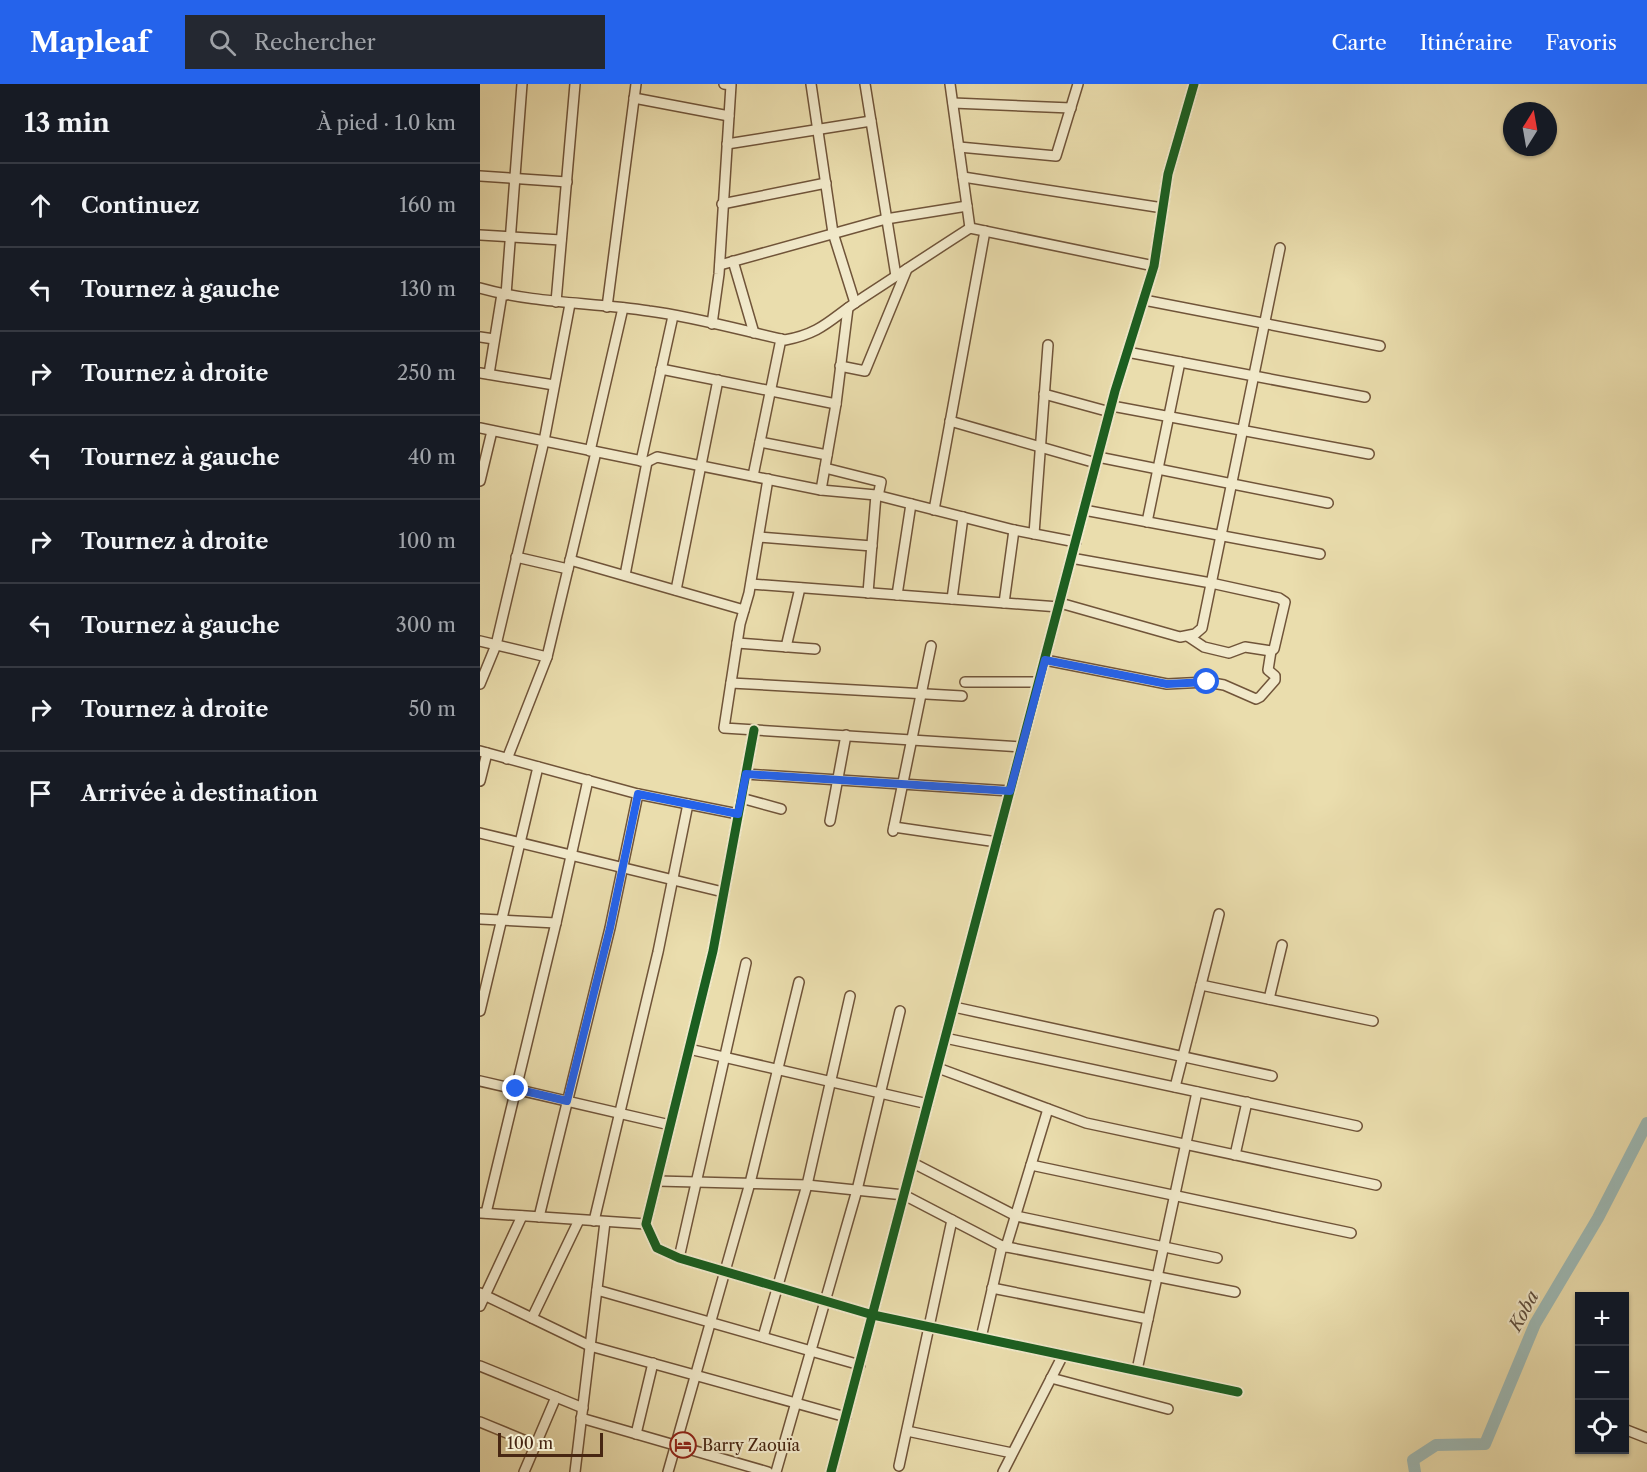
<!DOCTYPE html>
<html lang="fr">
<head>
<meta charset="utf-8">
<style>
	:root { --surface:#171b24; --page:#242831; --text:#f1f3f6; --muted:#9ea1a6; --line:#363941; --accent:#2563eb }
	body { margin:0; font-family:"Libre Caslon Text",serif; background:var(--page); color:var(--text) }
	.controls { position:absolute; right:18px; bottom:18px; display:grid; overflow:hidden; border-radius:0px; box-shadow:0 2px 4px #0004 }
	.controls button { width:54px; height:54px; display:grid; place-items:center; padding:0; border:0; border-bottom:2px solid var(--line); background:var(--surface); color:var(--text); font:30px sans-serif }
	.compass { position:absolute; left:1023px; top:18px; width:54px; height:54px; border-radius:50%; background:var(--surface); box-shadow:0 2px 4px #0004; rotate:11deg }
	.scale { position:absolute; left:18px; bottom:15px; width:105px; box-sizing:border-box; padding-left:6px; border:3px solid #472612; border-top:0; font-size:16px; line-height:21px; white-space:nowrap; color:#472612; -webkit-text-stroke:4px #f1e9ca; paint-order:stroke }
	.stop { position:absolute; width:18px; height:18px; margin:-14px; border:4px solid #2563eb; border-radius:50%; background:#fff }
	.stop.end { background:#2563eb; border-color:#fff; box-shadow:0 2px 6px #0008 }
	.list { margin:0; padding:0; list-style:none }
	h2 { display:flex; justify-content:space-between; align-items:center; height:78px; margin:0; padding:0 24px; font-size:26px }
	h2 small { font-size:20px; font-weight:400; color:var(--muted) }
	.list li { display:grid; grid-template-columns:39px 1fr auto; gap:18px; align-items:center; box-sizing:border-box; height:84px; padding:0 24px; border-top:2px solid var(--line) }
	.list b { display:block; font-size:22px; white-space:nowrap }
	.list em { font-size:20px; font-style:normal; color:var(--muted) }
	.icon { flex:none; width:33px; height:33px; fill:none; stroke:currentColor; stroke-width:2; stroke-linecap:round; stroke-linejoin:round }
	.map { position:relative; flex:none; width:1167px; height:1388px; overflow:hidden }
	header { display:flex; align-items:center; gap:36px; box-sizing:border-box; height:84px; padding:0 30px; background:var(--accent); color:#fff }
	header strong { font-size:28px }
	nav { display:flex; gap:33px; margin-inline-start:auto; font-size:21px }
	.search { width:420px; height:54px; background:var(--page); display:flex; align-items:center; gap:15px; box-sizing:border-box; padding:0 21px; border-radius:0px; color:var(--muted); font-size:22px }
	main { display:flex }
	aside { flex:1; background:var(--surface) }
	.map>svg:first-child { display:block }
</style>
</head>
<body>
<header>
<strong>Mapleaf</strong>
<div class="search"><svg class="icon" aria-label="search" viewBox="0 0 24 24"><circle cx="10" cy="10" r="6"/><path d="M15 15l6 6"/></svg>Rechercher</div>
<nav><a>Carte</a><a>Itinéraire</a><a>Favoris</a></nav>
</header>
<main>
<aside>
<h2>13 min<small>À pied · 1.0 km</small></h2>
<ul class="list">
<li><svg class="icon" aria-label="ahead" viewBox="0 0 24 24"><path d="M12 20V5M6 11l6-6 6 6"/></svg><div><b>Continuez</b></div><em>160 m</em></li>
<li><svg class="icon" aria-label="left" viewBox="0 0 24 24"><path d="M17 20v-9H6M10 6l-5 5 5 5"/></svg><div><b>Tournez à gauche</b></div><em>130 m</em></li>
<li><svg class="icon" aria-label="right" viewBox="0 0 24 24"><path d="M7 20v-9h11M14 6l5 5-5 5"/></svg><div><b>Tournez à droite</b></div><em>250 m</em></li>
<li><svg class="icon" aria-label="left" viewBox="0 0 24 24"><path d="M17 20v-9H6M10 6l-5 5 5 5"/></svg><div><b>Tournez à gauche</b></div><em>40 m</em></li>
<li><svg class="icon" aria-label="right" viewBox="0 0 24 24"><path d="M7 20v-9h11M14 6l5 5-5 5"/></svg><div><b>Tournez à droite</b></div><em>100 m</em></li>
<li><svg class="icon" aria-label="left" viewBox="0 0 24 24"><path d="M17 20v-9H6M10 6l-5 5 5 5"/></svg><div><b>Tournez à gauche</b></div><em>300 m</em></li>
<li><svg class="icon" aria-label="right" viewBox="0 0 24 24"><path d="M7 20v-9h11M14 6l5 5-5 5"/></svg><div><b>Tournez à droite</b></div><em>50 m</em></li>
<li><svg class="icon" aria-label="arrive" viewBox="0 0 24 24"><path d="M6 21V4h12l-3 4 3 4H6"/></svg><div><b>Arrivée à destination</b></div></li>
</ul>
</aside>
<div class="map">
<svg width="1167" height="1388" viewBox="0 0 1167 1388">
	<rect width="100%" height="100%" fill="#eaddad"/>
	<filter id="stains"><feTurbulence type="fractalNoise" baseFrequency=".00333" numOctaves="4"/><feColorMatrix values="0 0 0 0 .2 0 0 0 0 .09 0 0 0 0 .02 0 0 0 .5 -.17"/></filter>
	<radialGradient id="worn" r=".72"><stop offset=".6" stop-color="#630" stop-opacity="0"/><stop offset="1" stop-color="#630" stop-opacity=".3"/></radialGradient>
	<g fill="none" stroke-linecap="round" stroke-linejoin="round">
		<!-- river -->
		<polyline stroke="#9db9b5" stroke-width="12" points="935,1388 933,1376 956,1361 1005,1360 1055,1240 1118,1134 1167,1039"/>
		<!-- minor casing -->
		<g stroke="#705439" stroke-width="12">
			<g id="minor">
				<polyline points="331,0 353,149 375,219"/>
				<polyline points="385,0 416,192"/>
				<polyline points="470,0 490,144"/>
				<polyline points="154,14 249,32"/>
				<polyline points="473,19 591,24"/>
				<polyline points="247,60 391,37"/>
				<polyline points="479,63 576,72 598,0"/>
				<polyline points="0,92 87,98"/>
				<polyline points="483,93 683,124"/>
				<polyline points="242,120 346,99"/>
				<polyline points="0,151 81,156"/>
				<polyline points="253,177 274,249"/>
				<polyline points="240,181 406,135 487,122"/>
				<path d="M0,204C56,220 112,218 169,227C215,233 260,246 305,256C343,249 351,234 381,215C418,191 454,167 490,144L674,182"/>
				<polyline points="26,211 42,0"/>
				<polyline points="664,216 900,262"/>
				<polyline points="76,218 95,0"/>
				<polyline points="127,223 156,0"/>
				<polyline points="232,240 239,190 251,1 244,0"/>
				<polyline points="0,253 14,255"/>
				<polyline points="647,268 885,313"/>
				<polyline points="360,282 385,287 427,185"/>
				<polyline points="181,285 356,320"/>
				<polyline points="0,289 74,301"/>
				<polyline points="9,290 22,210"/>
				<polyline points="564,310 630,328"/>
				<polyline points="632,322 889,370"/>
				<polyline points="470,337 616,379"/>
				<polyline points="0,344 167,378 177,373 341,406 396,411 534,446 596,458"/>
				<polyline points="280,358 347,371"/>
				<polyline points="110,367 143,224"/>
				<polyline points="618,373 848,419"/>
				<polyline points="161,377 193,232"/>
				<polyline points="345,384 401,398 398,412"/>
				<polyline points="273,392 301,255"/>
				<polyline points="288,395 269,509 260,540 244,644 542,663"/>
				<polyline points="0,397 12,347"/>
				<polyline points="341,406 356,320 368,224"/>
				<polyline points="454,426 505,147"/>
				<polyline points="604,426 840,470"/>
				<polyline points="667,438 700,278"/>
				<polyline points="554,450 568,261"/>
				<polyline points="279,453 392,462"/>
				<polyline points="36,473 88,485"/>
				<polyline points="591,474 731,499 799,514 805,518 794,565 791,567 765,563 749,569 724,563 709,553"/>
				<polyline points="90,476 264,526"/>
				<polyline points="145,491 167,378"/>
				<polyline points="271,500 579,523"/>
				<polyline points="196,506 238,296"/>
				<polyline points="388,509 396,411"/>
				<polyline points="417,511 431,420"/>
				<polyline points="472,515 483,433"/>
				<polyline points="524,519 534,446"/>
				<polyline points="580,519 700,553 715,550 722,544 800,164"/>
				<polyline points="0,557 67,573"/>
				<polyline points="257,559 335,565"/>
				<polyline points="306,563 320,504"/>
				<polyline points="565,576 687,600 727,598 744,601 776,615 780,613 795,596 795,592 788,586 791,567"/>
				<polyline points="485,598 559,598"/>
				<polyline points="251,599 482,612"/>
				<polyline points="0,600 16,561 64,357 90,220"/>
				<polyline points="274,646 233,867 166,1140 177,1164 199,1174 393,1231 758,1308"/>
				<polyline points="0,667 158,710 258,730"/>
				<polyline points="27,675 67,573 116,368"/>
				<polyline points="266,690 530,707"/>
				<polyline points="0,697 7,669"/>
				<polyline points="261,714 301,725"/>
				<polyline points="350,737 366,651"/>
				<polyline points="414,743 517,758"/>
				<polyline points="413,747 451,562"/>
				<polyline points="0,749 243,808"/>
				<polyline points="0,835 76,839"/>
				<polyline points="721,901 893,937"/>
				<polyline points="789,915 802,861"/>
				<polyline points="474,923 792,992"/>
				<polyline points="0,927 58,683"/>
				<polyline points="465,954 877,1042"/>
				<polyline points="209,965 448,1020"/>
				<polyline points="458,984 606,1039 896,1101"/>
				<polyline points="0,997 190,1041"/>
				<polyline points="695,1003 739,830"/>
				<polyline points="755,1071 767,1018"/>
				<polyline points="433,1079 536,1132 737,1174"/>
				<polyline points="551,1081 871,1149"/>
				<polyline points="177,1097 327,1101 424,1111 522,1162 755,1208"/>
				<polyline points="1,1129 166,1140"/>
				<polyline points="6,1129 76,839 108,696"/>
				<polyline points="59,1133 130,844 158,710"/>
				<polyline points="114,1137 178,868 208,720"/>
				<polyline points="526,1163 568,1025"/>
				<polyline points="199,1174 266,879"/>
				<polyline points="512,1204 668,1235"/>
				<polyline points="117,1206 380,1281"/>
				<polyline points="0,1209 110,1262 366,1333"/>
				<polyline points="0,1222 42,1132"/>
				<polyline points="52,1234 99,1136"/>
				<polyline points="283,1253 327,1101 370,912"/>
				<polyline points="501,1254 522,1162"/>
				<polyline points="0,1282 103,1324"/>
				<polyline points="657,1286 717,1008"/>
				<polyline points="571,1294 688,1325"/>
				<polyline points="101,1334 288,1388"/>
				<polyline points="0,1338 56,1361"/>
				<polyline points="1144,1345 1167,1354"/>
				<polyline points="427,1347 532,1369"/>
				<polyline points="156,1350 173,1279"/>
				<polyline points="419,1382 472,1136"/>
				<polyline points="44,1388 76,1313"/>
				<polyline points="95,1388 125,1138"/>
				<polyline points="188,1388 270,1099 319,898"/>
				<polyline points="296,1388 377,1106 420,927"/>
				<polyline points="351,1388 635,307 674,182 688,90 714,0"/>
				<polyline points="523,1388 583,1271"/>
			</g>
		</g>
		<!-- minor -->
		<use href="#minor" stroke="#f1e9ca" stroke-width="9"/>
		<!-- cycleway casing -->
		<g stroke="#f1e9ca" stroke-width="13">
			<g id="cycleway">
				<polyline points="274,646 233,867 166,1140 177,1164 199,1174 393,1231 758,1308"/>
				<polyline points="351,1388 635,307 674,182 688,90 714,0"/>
			</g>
		</g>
		<!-- cycleway -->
		<use href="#cycleway" stroke="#1b5e20" stroke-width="9"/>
	</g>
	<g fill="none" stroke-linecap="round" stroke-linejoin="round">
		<!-- route -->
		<polyline stroke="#2563eb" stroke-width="8" points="36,1005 87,1017 130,844 158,710 258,730 266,690 530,707 565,576 687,600 727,598"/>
	</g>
	<!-- icons -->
	<defs>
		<g id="hotel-ring" transform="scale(1.35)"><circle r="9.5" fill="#f1e9ca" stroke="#8f2418" stroke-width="1.5"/><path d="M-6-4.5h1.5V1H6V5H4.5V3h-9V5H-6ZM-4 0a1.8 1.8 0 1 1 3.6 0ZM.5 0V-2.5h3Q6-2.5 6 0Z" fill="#8f2418"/></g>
	</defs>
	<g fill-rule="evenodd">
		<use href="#hotel-ring" x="203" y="1361"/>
	</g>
	<g text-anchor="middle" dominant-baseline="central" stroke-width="4.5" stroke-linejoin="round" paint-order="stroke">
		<!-- poi labels -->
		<g font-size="16" fill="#472612" stroke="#f1e9ca" text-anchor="start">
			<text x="222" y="1361">Barry Zaouïa</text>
		</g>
		<!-- water labels -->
		<g font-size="18" font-style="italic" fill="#5c4b3b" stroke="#f1e9ca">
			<text transform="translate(1044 1227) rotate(-62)">Koba</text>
		</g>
	</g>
	<rect width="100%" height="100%" filter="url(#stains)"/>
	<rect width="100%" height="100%" fill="url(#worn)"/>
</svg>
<div class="controls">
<button>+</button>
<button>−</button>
<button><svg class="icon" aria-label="locate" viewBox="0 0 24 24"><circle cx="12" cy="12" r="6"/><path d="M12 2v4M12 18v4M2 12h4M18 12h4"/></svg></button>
</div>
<svg class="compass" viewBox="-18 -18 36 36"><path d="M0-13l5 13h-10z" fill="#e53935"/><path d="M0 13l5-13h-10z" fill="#9ea1a6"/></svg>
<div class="scale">100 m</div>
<div class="stop" style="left:727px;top:598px"></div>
<div class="stop end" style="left:36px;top:1005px"></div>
</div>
</main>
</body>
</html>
